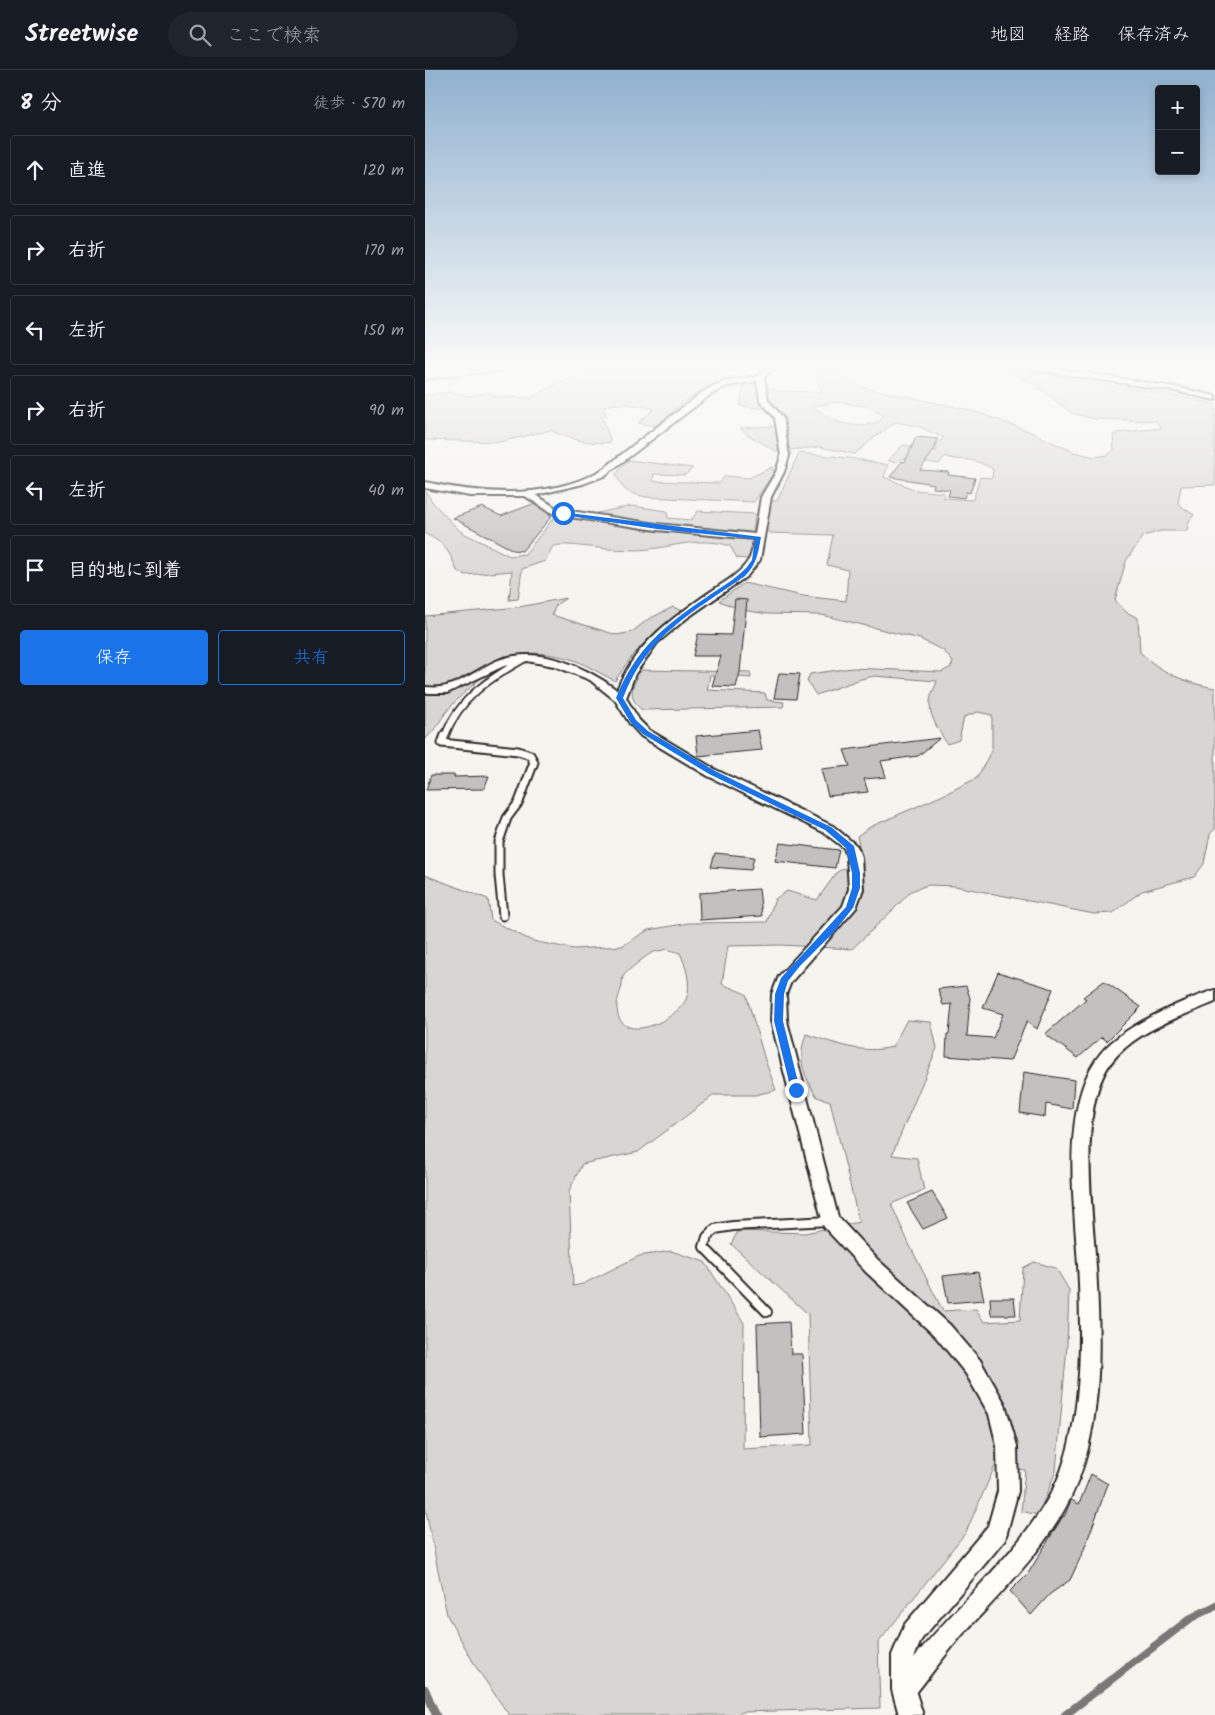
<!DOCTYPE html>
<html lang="ja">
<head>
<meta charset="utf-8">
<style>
	:root { --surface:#171b24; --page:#20242c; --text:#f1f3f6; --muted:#9ea1a6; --line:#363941; --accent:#1a73e8 }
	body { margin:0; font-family:Kalam,"Klee One",sans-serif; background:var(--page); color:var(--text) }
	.controls { position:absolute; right:15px; top:15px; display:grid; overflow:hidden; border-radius:5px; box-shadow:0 2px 8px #0003 }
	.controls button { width:45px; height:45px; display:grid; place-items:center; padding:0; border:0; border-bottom:1px solid var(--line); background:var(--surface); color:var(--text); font:25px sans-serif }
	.stop { position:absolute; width:15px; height:15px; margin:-11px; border:4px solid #1a73e8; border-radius:50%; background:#fff }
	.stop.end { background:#1a73e8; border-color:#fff; box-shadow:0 1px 5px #0008 }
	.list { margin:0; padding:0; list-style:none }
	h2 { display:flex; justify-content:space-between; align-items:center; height:65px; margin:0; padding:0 20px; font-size:21px }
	h2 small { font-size:16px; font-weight:400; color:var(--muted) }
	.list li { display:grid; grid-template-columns:32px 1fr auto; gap:15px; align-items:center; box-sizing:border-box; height:70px; margin:0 10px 10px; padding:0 10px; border:1px solid var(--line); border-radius:5px }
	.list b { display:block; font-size:19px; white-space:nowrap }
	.list em { font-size:16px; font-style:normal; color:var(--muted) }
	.actions { display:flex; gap:10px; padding:15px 20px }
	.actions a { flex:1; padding:11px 0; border:1px solid var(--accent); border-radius:5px; text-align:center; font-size:18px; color:var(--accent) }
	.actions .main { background:var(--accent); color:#fff }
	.icon { flex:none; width:28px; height:28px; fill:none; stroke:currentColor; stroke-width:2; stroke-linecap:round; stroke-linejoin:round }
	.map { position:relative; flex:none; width:790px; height:1645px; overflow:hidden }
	header { display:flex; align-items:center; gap:30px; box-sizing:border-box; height:70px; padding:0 25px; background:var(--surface); border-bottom:1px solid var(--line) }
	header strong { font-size:24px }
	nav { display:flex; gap:28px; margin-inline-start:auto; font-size:18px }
	.search { width:350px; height:45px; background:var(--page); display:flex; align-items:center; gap:12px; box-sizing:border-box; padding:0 18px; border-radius:28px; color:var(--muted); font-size:19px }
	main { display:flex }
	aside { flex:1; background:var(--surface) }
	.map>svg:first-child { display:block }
</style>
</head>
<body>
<header>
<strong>Streetwise</strong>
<div class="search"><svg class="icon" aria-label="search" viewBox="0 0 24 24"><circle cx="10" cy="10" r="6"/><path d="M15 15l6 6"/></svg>ここで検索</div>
<nav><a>地図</a><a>経路</a><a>保存済み</a></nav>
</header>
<main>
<aside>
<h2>8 分<small>徒歩 · 570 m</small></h2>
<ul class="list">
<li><svg class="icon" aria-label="ahead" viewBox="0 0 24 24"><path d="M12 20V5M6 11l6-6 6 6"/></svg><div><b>直進</b></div><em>120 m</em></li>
<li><svg class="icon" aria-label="right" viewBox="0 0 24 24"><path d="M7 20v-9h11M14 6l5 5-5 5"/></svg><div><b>右折</b></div><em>170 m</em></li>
<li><svg class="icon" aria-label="left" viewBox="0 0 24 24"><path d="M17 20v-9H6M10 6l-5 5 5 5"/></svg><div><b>左折</b></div><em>150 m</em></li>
<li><svg class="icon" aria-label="right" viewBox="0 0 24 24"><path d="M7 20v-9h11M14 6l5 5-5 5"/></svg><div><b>右折</b></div><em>90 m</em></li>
<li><svg class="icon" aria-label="left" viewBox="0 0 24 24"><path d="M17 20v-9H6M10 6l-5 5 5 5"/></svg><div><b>左折</b></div><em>40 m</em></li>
<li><svg class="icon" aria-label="arrive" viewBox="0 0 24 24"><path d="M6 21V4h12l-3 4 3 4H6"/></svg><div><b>目的地に到着</b></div></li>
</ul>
<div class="actions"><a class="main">保存</a><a>共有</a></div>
</aside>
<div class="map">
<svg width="790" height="1645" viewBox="0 0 790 1645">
	<rect width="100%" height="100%" fill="#f5f4ef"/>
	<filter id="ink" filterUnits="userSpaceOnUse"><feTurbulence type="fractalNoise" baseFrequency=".02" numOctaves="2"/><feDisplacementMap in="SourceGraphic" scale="10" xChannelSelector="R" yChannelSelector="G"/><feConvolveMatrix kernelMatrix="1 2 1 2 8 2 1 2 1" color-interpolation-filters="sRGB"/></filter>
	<g filter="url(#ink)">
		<!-- green -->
		<g fill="#d7d6d2" stroke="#81807e" fill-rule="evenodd">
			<path d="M151,298H297L288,300V303L309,307C274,317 257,334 230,356L213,353L229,339C213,335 197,332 180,336L179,340L182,346L177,347L186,372C171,375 138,369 126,360L75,372L0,370V325L26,322L45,326L63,322L69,324V327L106,328L136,311L163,305V302Z"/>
			<path d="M397,298H413L412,300L421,309L437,317L545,340L601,360L649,382L670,387L683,385L689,380L688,365L692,363L736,358L731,351L669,349L647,343L607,313L575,298C598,298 618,304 639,308C689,317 740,322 790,334V415L756,416L753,434L769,445L764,451L762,461H736L718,466L701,491L690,530L701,542L713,548L715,582C736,603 761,613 790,618V759L785,764L779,794L769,807L717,821L688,843L669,844L530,816L503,815L486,821L470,838L427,879L356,875L303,876L297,914L321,924L340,990L351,1020L330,1025H289L213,1082L157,1094L144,1121L148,1216L158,1214L214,1186L246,1181L280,1192L319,1253L318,1379L387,1375L383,1244L306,1174L313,1161L380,1163L434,1152L405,1031L392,1027C378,1003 372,992 381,964C410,973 437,985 467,977L482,950L506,952L512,978L467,1085L492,1088L499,1120L466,1134L485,1176L518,1241L551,1239L559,1252L595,1250L598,1198L609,1192L631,1198L644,1220L642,1276L631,1401L613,1445L596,1441L600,1400L570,1396L541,1462L453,1573L455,1638L317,1642L311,1645H84L51,1597L22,1545L0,1436V805L63,829L66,850L107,871L149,879L197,876L223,860L264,853L342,852L350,829L362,821L392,830L412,802L437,790L432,766L445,757L516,726L552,708L567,679V645L553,642L539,647L534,670L522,674C514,660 501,643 506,626C507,621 511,616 512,611L449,606L436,609L391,625L382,611L385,604L427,598L517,602L526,597L528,592L519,581L495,569L397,545L343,544L317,540L294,531L319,513L378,526L421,531L423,500L402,495L408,465L345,463L339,457L346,431H352L374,383L425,388L463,395L459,407L491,420L519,423V428L548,430L555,407L567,408L568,399C560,395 553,391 544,390C536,389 527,390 520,386L514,394L478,388L471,392L463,391L478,375L512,381L511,375L519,368L495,357L471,352L452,365L430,384L395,377L364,380C362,366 361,351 351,340L315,336L319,314L342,312L343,318L354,321L397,322L391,307ZM412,332L444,337L458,345L457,349C438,363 404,353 389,336ZM241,879L255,883C261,896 266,913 262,927C255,949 195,978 192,939C191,932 195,923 197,916C197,913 197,907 199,905C202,901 221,886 226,883C231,881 237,881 241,879Z"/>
			<polygon points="350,356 354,380 353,382 323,365 315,358"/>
			<path d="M203,390L268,398L260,405L229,404L228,411L295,413L300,406L324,408L347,397L349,402L329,432L221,427C203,423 198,422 191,404Z"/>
			<path d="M0,421L9,434L36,462L85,486L100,484L131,445L162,449L172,443L207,436L242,441L243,448L266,450L273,441L330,444L326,485L321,489L312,488L305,476C271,465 243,480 209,480C197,479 185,480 174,478C158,477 143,473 128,476L120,491L97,499L93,529L84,530L87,501L41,505L32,501C25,482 19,472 0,464Z"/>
			<path d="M141,528L131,535L127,545L192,565L207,562L222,550L248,537L257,541C227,563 210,579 190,611C177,604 163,596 149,590C136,586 114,581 100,584C74,591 46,615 28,634C17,645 12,660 0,669V546L94,537Z"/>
			<path d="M217,600L325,602L326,608L285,605L282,620L340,623L342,630L359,632L358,637L217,640C201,626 207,616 217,600Z"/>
		</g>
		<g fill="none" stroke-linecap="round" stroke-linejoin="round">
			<!-- stream-far1 -->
			<g stroke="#797877" stroke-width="3">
				<polyline points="42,305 93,299"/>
				<polyline points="0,310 34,306"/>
			</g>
			<!-- stream -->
			<g stroke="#797877" stroke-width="8">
				<polyline points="0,1619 11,1645"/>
				<polyline points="640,1645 766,1548 790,1536"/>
			</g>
		</g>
		<!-- building -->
		<g fill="#c2c1be" stroke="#2b2b2b">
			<polygon points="491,367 513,369 509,380 495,400 524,402 523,405 550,408 545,423 541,422 539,428 523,426 525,420 508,418 509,414 465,407 477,391 480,392"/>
			<polygon points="108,434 127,446 97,481 88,480 28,448 57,437 76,446"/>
			<polygon points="310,529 322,530 315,602 311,617 287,616 296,586 268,586 273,564 306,565"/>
			<polygon points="354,603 375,604 371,629 349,628"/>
			<polygon points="333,660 337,680 273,686 271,666"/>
			<polygon points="515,668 493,686 456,691 461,707 439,709 443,722 403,726 396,699 425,696 419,680"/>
			<polygon points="6,705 30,705 29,707 64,706 59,719 1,720"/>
			<polygon points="355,773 414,780 410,798 350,791"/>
			<polygon points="290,783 329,787 326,800 286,797"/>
			<polygon points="334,819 337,846 275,850 274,823"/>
			<polygon points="573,902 628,919 612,959 602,951 585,991 521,986 522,964 524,964 527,934 518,935 513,919 541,916 545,928 542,966 568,968 578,944 558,938"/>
			<polygon points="679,911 716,937 682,971 677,967 653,988 620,964 661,929 658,927"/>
			<polygon points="599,1002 649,1010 647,1039 621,1034 620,1047 595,1043"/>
			<polygon points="507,1122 523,1148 498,1159 482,1133"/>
			<polygon points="553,1202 559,1230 523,1233 518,1206"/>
			<polygon points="565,1228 589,1228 591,1245 566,1245"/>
			<polygon points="364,1252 366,1284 377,1284 381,1364 335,1367 332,1254"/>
			<polygon points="666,1404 683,1414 658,1482 645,1510 625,1524 606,1545 585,1521 604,1502 638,1446 639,1447 646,1430 654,1434"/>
		</g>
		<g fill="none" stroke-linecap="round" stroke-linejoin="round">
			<!-- service-far2 casing -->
			<g stroke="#2b2b2b" stroke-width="9">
				<path id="service-far2" d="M20,666C34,628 65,608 99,589"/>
			</g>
			<!-- service-far1 casing -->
			<g stroke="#2b2b2b" stroke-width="11">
				<polyline id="service-far1" points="20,665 17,673 93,681 105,685 109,692 94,732 82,748 74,772 74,805 78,846"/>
			</g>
			<!-- service casing -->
			<g stroke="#2b2b2b" stroke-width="12">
				<polyline id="service" points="342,1242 279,1177 282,1167 290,1159 308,1156 405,1151"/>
			</g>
			<!-- minor casing -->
			<g stroke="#2b2b2b" stroke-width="4">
				<g id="minor">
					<path d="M341,298H349L339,308L343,330L358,348L364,386L359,402L346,427L335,490L322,506L262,548L232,573L210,604L201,628L214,650L224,660L291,700L408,756L432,776L436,787L438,819L431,838L366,912L361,924L362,951L413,1147L453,1190L525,1255L555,1290L580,1334L592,1376L593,1421L580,1470L496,1570L489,1588C535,1530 618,1463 639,1392C657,1336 656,1272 654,1214C652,1148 631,1037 676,983C698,956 756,931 790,920V932C755,947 709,961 685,994C650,1043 670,1155 672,1215C675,1273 676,1337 659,1393C639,1462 584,1514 537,1565C521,1584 506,1604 491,1623L498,1645H474L467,1620V1585L480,1554L563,1456L573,1421L572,1376L564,1344L541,1304L511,1267L441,1202L399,1157L346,951L347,924L354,906L418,836L424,819L422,787L419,778L398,762L283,706L216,666L205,654L190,630L165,610L129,596L102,591L79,596L22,623H0V617C5,617 10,618 15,617C32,616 55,598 71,591C111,574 160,596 192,620C210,574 246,549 285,522C298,513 314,505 323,491C327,486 328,476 329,469L232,460L138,446L125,442L100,426H45L0,418V412C55,424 121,430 173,402C184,396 195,385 206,377C230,358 255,340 279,321L297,312L333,306ZM332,311L335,330L350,348L356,386L351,402L336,427L330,464L232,454L139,440L131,438L111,425L158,414L179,406L285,325L302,316Z"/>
					<polygon points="606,298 624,298 750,317 790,326 790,330 750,321 610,300"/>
				</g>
			</g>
			<!-- service-far2 -->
			<use href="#service-far2" stroke="#fdfcf7" stroke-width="5.5"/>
			<!-- service-far1 -->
			<use href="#service-far1" stroke="#fdfcf7" stroke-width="7"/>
			<!-- service -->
			<use href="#service" stroke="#fdfcf7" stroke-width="8"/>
			<!-- minor -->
			<use href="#minor" fill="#fdfcf7" fill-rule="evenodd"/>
		</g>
	</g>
	<!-- sky -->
	<linearGradient id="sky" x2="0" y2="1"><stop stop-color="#90b1cf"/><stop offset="0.56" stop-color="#fafaf8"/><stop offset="1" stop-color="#fafaf8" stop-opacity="0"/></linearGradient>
	<rect width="790" height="528" fill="url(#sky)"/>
	<!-- route -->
	<path fill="#1a73e8" d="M136,442L336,467C333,483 332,494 320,506C268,542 222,565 198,628L211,650L223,661L290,701L406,757L429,776L435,803V818L428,838L408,863L375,896L363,911L359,924L358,951L375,1020L374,1022L371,1024L366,1020L349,951L350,924L356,908L421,837L427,818V803L421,778L400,760L284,704L218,664L206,653L191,628C211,578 239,556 282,527C296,517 311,509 322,497L327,490L330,469L232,459L138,445Z"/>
</svg>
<div class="controls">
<button>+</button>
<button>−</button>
</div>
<div class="stop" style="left:138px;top:443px"></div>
<div class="stop end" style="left:371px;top:1020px"></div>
</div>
</main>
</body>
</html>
